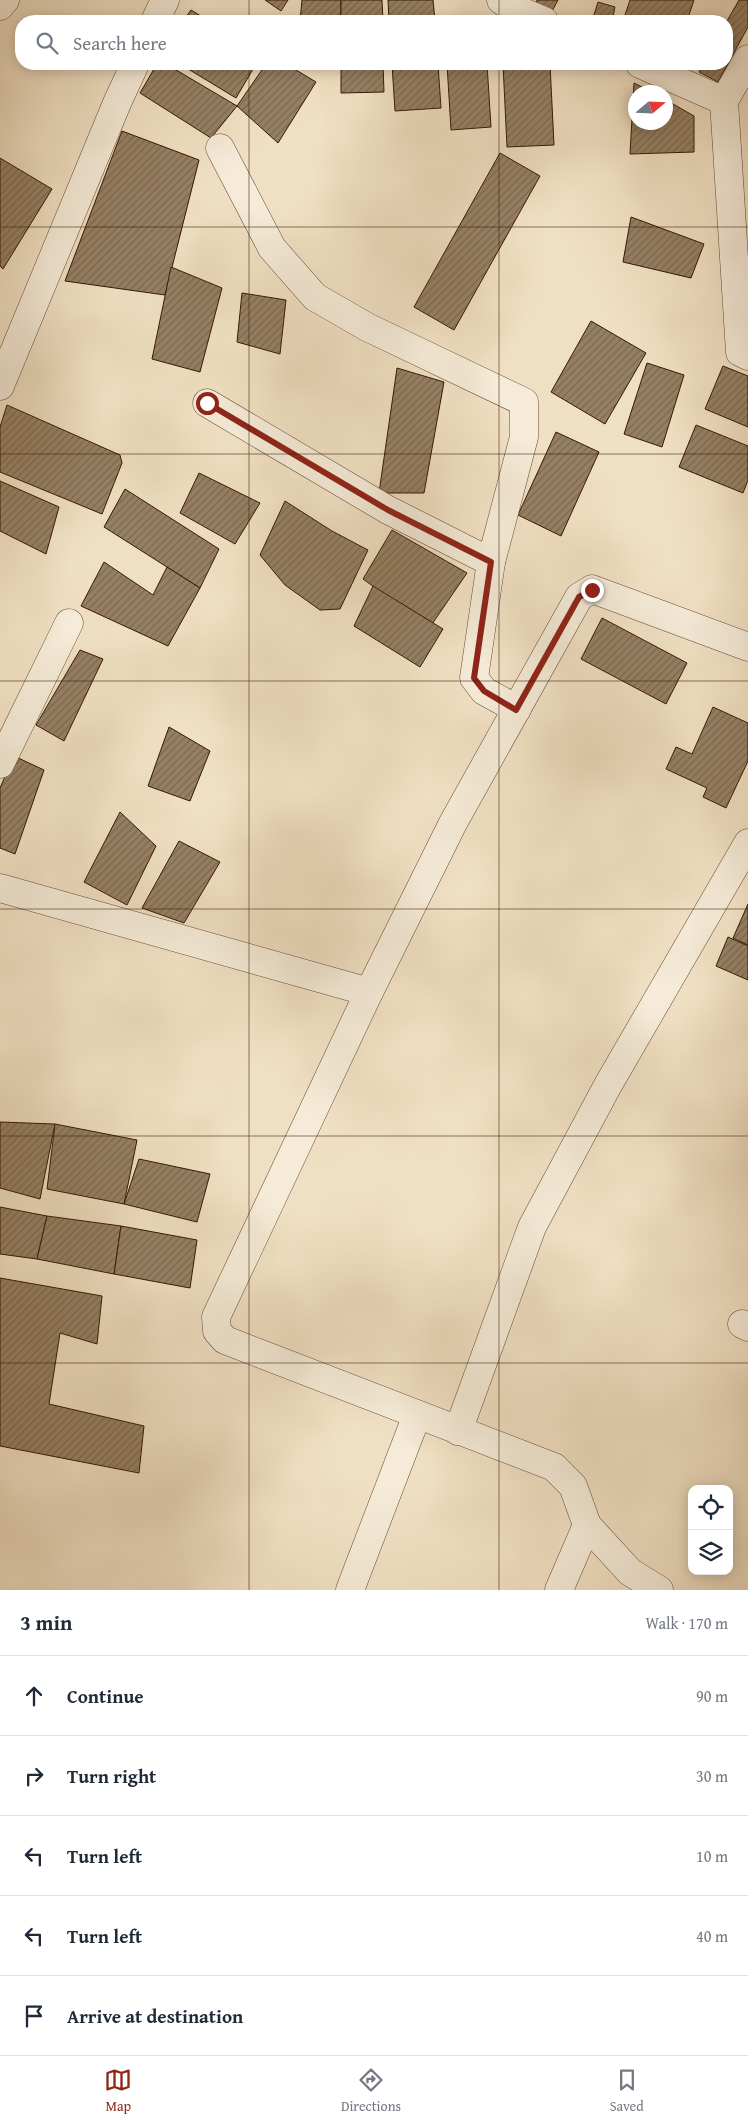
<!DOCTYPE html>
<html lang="en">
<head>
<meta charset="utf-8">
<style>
	:root { --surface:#fff; --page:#f2f2f3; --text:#1f2937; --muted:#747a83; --line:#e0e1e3; --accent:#8f2418 }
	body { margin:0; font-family:"Gentium Book Plus",serif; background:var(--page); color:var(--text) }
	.controls { position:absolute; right:15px; bottom:15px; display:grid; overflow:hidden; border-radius:10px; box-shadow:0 2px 12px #0003 }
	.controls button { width:45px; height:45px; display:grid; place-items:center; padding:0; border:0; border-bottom:1px solid var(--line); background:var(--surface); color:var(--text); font:25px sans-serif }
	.compass { position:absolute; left:628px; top:85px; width:45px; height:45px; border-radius:50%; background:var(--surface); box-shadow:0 2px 12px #0003; rotate:71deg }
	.stop { position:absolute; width:15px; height:15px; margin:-11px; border:4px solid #8f2418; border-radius:50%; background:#fff }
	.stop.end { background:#8f2418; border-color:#fff; box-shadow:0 1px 5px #0008 }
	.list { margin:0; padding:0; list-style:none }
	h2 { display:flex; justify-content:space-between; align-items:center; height:65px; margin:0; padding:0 20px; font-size:21px }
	h2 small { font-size:16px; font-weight:400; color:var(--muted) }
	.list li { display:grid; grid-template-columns:32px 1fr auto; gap:15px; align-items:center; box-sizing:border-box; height:80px; padding:0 20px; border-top:1px solid var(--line) }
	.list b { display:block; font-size:19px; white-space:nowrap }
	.list em { font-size:16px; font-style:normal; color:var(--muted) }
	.icon { flex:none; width:28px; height:28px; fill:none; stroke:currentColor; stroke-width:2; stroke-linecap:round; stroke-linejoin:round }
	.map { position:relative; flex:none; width:748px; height:1590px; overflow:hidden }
	.search { position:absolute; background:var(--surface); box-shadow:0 2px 12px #0003; left:15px; right:15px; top:15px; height:55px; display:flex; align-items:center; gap:12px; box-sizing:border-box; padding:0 18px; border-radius:20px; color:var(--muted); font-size:19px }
	.sheet { height:465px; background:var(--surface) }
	nav { display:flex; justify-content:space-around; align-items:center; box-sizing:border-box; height:70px; border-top:1px solid var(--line); background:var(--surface); font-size:14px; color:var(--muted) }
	nav a { display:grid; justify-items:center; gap:2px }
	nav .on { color:var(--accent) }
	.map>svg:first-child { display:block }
</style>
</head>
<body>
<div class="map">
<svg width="748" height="1590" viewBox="0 0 748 1590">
	<defs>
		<pattern id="building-hatch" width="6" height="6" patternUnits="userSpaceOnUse" patternTransform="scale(1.25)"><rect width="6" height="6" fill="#968065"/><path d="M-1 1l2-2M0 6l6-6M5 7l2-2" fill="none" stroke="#7b6851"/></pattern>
	</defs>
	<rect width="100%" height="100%" fill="#f0e0c3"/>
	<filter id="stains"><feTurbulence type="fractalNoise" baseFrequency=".004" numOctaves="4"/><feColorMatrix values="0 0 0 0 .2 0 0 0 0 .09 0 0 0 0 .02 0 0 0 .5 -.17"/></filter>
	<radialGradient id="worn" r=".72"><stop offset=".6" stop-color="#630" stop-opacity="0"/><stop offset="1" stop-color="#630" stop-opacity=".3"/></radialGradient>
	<!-- building -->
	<g fill="url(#building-hatch)" stroke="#351800">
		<polygon points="265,0 288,0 281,11"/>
		<polygon points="302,0 341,0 341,21 300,21"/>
		<polygon points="341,0 382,0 383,21 341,21"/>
		<polygon points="388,0 433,0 435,21 389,21"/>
		<polygon points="537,0 558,0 551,13 535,4"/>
		<polygon points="630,0 694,0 687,21 623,21"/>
		<polygon points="739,0 748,0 748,27 718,82 699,72 703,64 727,64 727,21"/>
		<polygon points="598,2 615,7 612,21 592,21"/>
		<polygon points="191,10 209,21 183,21"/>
		<polygon points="157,64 166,64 237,106 211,138 140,93"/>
		<polygon points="180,64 256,64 236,98"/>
		<polygon points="266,64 286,64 316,82 278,143 237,106"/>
		<polygon points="341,64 383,64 384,92 341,93"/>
		<polygon points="392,64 438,64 441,108 395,111"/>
		<polygon points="447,64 487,64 491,127 451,130"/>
		<polygon points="503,64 550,64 554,145 507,147"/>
		<polygon points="634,83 652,92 636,92 636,122 666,122 666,100 694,116 694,152 630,154"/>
		<polygon points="122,131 199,160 165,295 65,281"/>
		<polygon points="500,153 540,176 454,330 414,307"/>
		<polygon points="0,158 52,189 3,269 0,266"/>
		<polygon points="631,217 704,244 691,278 623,262"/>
		<polygon points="171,267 222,288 200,372 152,359"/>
		<polygon points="242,293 286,300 280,354 237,342"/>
		<polygon points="591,321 646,353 605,424 551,392"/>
		<polygon points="647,363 684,375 662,447 624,434"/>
		<polygon points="723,366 748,376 748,427 705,409"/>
		<polygon points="397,368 444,382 424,493 379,493"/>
		<polygon points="7,405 120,455 122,463 102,514 0,472 0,427"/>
		<polygon points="696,425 748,446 748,480 743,493 679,467"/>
		<polygon points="556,432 599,452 561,536 518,515"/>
		<polygon points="199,473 260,503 235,544 180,513"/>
		<polygon points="0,481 59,507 46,554 0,531"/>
		<polygon points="125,489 219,549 200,588 104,527"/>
		<polygon points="285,501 332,531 368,550 340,609 320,610 285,585 260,555"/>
		<polygon points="392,530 467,573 430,627 363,579"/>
		<polygon points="104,562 153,595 167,567 200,588 168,646 81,606"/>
		<polygon points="373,586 443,629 420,667 354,626"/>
		<polygon points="602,618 687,663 666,704 581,659"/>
		<polygon points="80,650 103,659 64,741 36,725"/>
		<polygon points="713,707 748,723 748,761 726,808 703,797 707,788 666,769 676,747 692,754"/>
		<polygon points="169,727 210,751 190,801 148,786"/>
		<polygon points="14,756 44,770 15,854 0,848 0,788"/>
		<polygon points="120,812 156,846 127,905 84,882"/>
		<polygon points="179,841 220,862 184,923 142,908"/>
		<polygon points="748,904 748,945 733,938"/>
		<polygon points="728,937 748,946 748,980 716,966"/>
		<polygon points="0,1122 55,1124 40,1199 0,1188"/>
		<polygon points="55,1124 137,1140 124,1204 47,1189"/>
		<polygon points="139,1159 210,1174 197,1222 124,1204"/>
		<polygon points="0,1207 47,1216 37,1259 0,1254"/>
		<polygon points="47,1216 121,1226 114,1274 37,1259"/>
		<polygon points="121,1226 197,1240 190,1288 114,1274"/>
		<polygon points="0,1278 102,1296 97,1344 60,1333 49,1404 144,1426 139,1473 0,1446"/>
	</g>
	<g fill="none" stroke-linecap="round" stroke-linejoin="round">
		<!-- minor casing -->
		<g stroke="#644a31" stroke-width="29">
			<g id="minor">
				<polyline points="501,0 511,7 544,21"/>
				<polyline points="0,6 5,0"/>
				<polyline points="155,21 165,0"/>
				<polyline points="748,59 724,101 740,352 748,356"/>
				<polyline points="640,64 724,101"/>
				<polyline points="220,148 272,248 315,297 367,327 524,402 524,437 491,562 474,678 484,691 517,709"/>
				<polyline points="0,386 117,103 135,64"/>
				<polyline points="207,403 388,510 491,562"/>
				<polyline points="0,764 69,623"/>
				<polyline points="0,888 369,992"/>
				<polyline points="742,1324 748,1327"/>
				<polyline points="458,1431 532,1227 608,1085 748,843"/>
				<polyline points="350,1590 417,1415"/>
				<polyline points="559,1590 587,1525"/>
				<polyline points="659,1590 630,1572 587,1525 573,1486 554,1467 225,1340 217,1331 216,1317 369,992 453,823 579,597 592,589 748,647"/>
			</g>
		</g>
		<!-- minor -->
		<use href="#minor" stroke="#f5ebd8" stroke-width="28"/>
	</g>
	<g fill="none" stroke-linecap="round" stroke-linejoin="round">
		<!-- route -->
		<polyline stroke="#8f2418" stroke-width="6" points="207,403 388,510 491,562 474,678 484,691 516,710 579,597 592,590"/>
	</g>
	<!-- grid -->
	<path fill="none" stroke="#351800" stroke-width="1" stroke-opacity="0.55" d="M249,0V21M499,0V21M249,64V1590M499,64V1590M0,227H748M0,454H748M0,681H748M0,909H748M0,1136H748M0,1363H748"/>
	<rect width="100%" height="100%" filter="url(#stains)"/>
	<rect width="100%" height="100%" fill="url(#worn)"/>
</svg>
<div class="controls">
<button><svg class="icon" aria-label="locate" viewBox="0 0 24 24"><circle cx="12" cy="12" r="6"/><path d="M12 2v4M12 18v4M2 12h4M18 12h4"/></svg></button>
<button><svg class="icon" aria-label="layers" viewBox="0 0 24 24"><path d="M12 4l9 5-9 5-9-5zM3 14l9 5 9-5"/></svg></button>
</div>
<svg class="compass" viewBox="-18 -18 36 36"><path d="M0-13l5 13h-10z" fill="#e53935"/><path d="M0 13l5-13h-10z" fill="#747a83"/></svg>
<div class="stop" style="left:207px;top:403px"></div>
<div class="stop end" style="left:592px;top:590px"></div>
<div class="search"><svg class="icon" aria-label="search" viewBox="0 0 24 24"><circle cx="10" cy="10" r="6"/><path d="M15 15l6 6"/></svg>Search here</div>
</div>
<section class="sheet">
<h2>3 min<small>Walk · 170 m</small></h2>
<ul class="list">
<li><svg class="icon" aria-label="ahead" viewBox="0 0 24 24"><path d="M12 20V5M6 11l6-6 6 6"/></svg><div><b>Continue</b></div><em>90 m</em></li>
<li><svg class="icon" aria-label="right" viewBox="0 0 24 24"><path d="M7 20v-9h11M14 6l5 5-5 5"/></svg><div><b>Turn right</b></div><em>30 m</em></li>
<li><svg class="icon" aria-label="left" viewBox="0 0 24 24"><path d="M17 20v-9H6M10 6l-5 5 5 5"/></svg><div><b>Turn left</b></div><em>10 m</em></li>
<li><svg class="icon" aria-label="left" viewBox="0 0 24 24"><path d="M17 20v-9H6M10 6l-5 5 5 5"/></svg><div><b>Turn left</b></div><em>40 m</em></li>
<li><svg class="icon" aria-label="arrive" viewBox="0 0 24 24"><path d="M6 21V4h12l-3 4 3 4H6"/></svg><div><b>Arrive at destination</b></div></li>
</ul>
</section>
<nav>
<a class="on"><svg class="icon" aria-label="map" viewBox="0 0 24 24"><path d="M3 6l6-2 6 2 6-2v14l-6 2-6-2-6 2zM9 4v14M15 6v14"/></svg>Map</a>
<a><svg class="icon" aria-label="directions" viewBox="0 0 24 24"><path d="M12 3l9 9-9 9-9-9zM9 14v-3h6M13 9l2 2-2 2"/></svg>Directions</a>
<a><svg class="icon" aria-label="saved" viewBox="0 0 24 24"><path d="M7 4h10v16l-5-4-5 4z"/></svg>Saved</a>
</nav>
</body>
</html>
